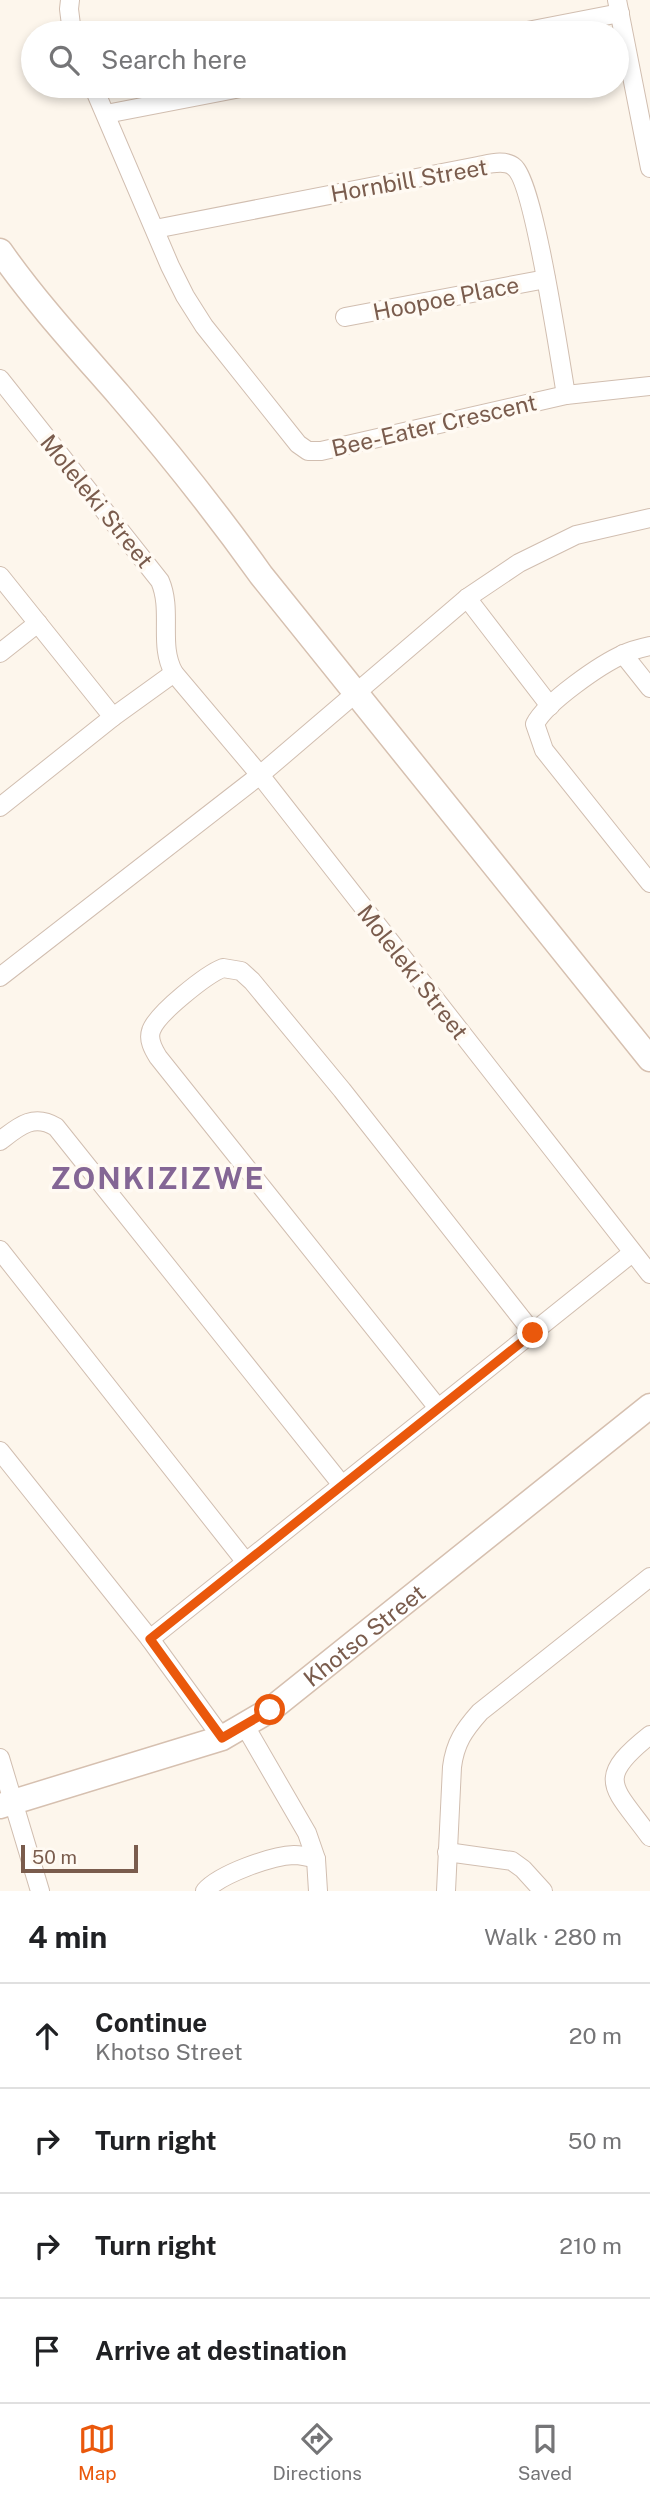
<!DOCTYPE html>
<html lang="en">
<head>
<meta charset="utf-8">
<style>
	:root { --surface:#fff; --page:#f6f6f6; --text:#202124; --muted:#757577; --line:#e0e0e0; --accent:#ea580c }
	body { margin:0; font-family:"Public Sans",sans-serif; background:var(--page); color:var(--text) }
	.scale { position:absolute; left:21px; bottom:18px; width:117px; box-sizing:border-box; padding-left:7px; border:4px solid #7a5c4d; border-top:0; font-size:19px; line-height:24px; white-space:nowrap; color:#7a5c4d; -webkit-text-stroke:5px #fffaf3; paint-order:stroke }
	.stop { position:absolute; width:21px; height:21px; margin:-16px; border:5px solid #ea580c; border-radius:50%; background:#fff }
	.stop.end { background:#ea580c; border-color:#fff; box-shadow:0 2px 7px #0008 }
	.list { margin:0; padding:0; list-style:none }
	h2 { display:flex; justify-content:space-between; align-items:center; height:91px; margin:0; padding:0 28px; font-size:30px }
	h2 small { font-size:23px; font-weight:400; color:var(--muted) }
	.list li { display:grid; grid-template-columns:46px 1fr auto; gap:21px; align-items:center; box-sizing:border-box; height:105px; padding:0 28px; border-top:2px solid var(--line) }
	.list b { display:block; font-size:26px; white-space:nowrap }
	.list p { margin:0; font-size:23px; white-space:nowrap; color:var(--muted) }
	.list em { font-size:23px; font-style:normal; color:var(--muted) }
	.icon { flex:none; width:38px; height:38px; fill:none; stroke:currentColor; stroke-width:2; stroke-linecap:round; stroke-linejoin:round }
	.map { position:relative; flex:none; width:650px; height:1891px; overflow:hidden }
	.search { position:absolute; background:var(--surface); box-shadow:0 4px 10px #0003; left:21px; right:21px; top:21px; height:77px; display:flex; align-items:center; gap:18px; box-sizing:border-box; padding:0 24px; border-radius:38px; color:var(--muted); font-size:26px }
	.sheet { height:511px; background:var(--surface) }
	nav { display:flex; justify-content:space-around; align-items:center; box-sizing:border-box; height:98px; border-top:2px solid var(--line); background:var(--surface); font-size:19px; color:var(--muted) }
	nav a { display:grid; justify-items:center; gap:4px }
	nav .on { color:var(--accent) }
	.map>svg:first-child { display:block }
</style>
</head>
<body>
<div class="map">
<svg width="650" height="1891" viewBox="0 0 650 1891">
	<rect width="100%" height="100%" fill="#fdf6ec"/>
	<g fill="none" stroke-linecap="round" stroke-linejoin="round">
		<!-- street casing -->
		<g stroke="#d1beb0" stroke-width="20">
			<g id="street">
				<polyline points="70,0 69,9 72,33"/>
				<polyline points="617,0 650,168"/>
				<polyline points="517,33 620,13"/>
				<polyline points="93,86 170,266 185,296 204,326 298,444 308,451 321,451 566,395 650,386"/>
				<polyline points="106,114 251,86"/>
				<path d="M155,229L478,166C489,164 505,159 514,167C534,182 560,361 566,395"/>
				<polyline points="345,317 546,279"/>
				<path d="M0,379L160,581C173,611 158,645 174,673L260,775L650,1274"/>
				<polyline points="0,576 113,717"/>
				<polyline points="467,598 550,706"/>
				<path d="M650,646C641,648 632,650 624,654C601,664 546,702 535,724L544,750L650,883"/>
				<polyline points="0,653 38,623"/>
				<polyline points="623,654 650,688"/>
				<polyline points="0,807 113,717 174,673"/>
				<polyline points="0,977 260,775 467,598 519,563 576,535 650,518"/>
				<path d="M0,1141C18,1127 33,1113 56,1127L342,1485"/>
				<polyline points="0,1250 245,1561"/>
				<path d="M438,1408L158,1057C153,1049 148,1040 151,1031C156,1014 207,974 223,968L241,971L252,981L342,1090L533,1333"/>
				<polyline points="0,1451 150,1639 222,1738"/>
				<polyline points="150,1639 632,1253"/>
				<polyline points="245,1726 307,1833 316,1859 318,1891"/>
				<path d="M650,1735C593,1780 614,1787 650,1837"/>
				<polyline points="0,1758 40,1891"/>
				<polyline points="447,1852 512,1861 523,1869 543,1891"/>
				<path d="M205,1891C220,1874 271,1856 294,1855C302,1855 309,1857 316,1859"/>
				<path d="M446,1891L452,1767C455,1743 464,1730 480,1712L650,1577"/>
			</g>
		</g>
		<!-- secondary casing -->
		<g stroke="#d6c0b0" stroke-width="27">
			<g id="secondary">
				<path d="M0,251C35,301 78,348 119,395C169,453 216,512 261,575L650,1059"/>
				<path id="s1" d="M0,1806L222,1738L270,1710L650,1406"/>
			</g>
		</g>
		<!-- street -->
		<use href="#street" stroke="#fff" stroke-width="18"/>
		<!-- secondary -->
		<use href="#secondary" stroke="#fff" stroke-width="24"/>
	</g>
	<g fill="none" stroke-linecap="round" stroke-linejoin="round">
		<!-- route -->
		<polyline stroke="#ea580c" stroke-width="9" points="270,1710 222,1738 150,1639 533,1333"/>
	</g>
	<g text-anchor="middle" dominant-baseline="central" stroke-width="7" stroke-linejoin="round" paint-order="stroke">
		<!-- street labels -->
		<g font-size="23" fill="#7a5c4d" stroke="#fffaf3">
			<text transform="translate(409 180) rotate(-10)">Hornbill Street</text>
			<text transform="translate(446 298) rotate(-11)">Hoopoe Place</text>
			<text transform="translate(434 425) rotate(-13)">Bee-Eater Crescent</text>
			<text transform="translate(97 501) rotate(51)">Moleleki Street</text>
			<text transform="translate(413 972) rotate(52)">Moleleki Street</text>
			<text stroke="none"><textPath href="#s1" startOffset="408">Khotso Street</textPath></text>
		</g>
		<!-- district labels -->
		<g font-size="30" font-weight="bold" letter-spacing="2" fill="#846695" stroke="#fffaf3">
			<text x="158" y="1178">ZONKIZIZWE</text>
		</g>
	</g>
</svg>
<div class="scale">50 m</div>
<div class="stop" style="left:270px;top:1710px"></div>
<div class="stop end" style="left:533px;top:1333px"></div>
<div class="search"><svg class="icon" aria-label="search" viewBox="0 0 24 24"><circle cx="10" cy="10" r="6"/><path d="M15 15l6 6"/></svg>Search here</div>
</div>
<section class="sheet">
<h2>4 min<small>Walk · 280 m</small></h2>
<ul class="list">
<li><svg class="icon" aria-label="ahead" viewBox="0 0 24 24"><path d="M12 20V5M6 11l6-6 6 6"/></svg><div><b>Continue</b><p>Khotso Street</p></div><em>20 m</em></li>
<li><svg class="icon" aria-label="right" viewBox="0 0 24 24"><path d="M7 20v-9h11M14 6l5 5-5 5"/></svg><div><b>Turn right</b></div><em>50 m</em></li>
<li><svg class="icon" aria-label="right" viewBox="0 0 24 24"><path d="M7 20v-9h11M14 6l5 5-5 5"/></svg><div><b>Turn right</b></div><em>210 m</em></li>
<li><svg class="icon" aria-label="arrive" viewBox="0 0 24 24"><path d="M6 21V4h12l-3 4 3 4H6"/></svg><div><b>Arrive at destination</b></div></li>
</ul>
</section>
<nav>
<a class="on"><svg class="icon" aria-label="map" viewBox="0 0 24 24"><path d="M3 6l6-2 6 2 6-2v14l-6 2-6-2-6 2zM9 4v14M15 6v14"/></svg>Map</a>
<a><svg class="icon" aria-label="directions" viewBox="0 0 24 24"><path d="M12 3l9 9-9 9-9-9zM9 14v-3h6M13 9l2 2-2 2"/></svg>Directions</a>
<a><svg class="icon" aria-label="saved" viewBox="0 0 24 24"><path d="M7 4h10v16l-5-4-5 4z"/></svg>Saved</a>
</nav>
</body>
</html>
